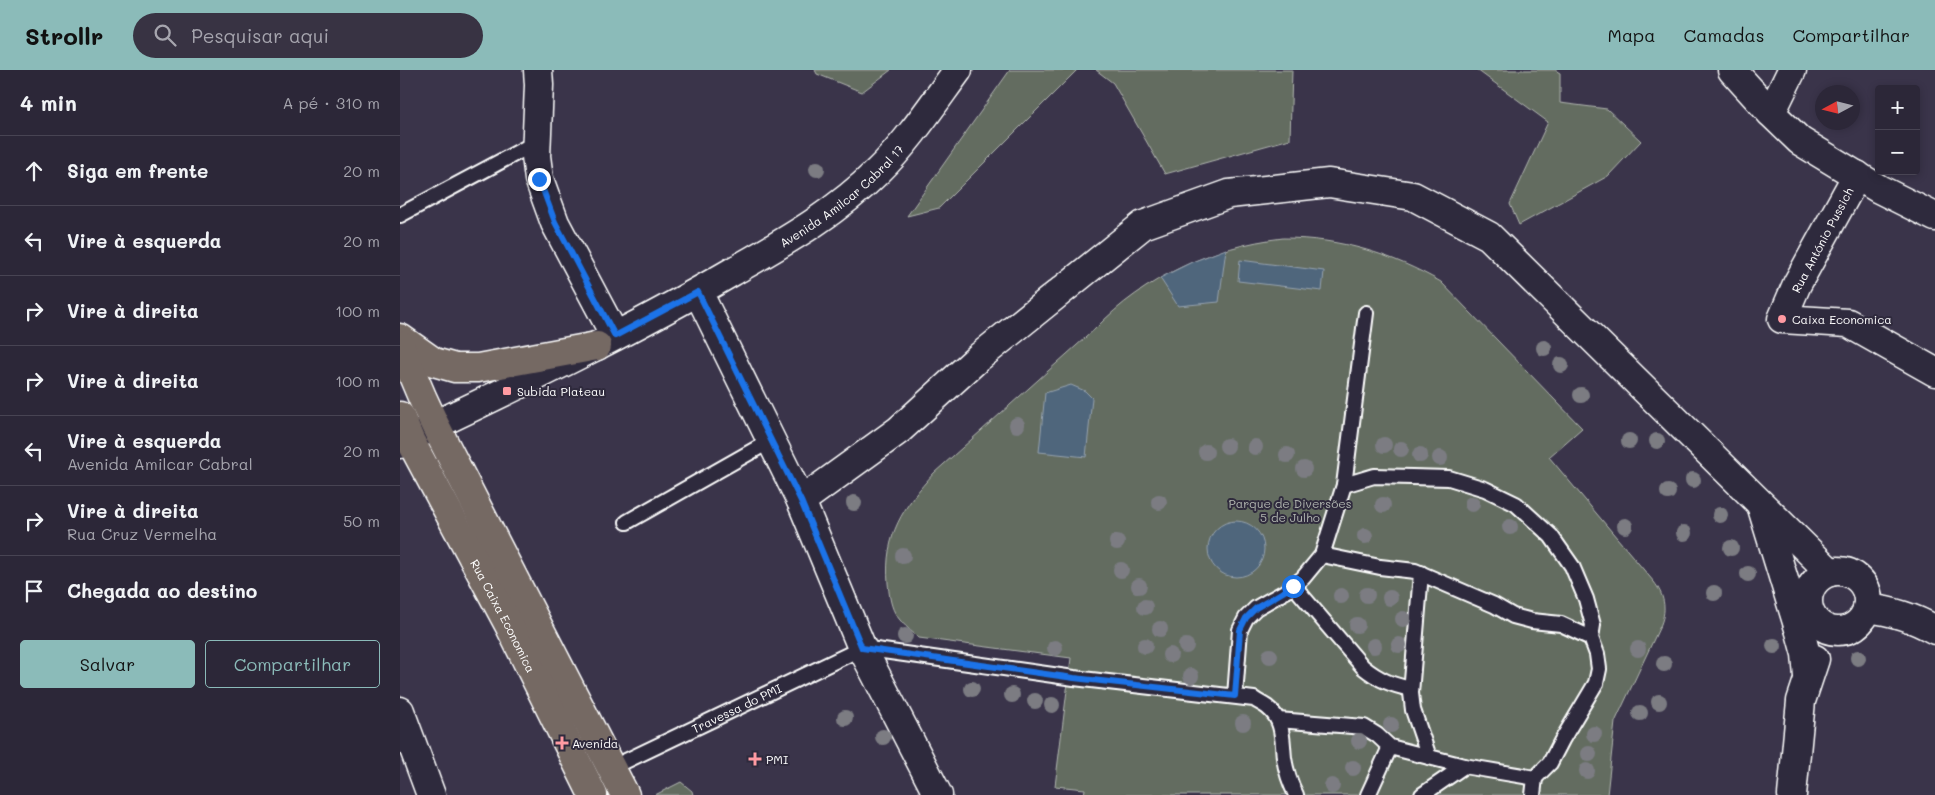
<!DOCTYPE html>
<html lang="pt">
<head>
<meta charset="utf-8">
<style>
	:root { --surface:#2c2738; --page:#383343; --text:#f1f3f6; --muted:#a6a5ae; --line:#484453; --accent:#8bbbb9 }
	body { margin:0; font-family:Mali,sans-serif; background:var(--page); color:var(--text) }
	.controls { position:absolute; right:15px; top:15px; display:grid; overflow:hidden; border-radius:5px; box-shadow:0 2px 8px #0003 }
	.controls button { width:45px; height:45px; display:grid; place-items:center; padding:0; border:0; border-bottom:1px solid var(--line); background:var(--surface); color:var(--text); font:25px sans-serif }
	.compass { position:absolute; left:1415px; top:15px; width:45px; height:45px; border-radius:50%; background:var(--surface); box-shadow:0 2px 8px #0003; rotate:263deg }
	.stop { position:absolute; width:15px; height:15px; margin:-11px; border:4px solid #1a73e8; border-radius:50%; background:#fff }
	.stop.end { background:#1a73e8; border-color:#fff; box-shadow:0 1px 5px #0008 }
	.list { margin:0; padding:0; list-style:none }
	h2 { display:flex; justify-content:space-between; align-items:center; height:65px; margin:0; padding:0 20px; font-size:21px }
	h2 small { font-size:16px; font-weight:400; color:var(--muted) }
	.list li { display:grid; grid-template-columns:32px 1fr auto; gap:15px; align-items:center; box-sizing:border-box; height:70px; padding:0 20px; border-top:1px solid var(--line) }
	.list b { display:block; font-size:19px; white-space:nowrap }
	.list p { margin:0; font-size:16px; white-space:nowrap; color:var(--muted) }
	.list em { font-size:16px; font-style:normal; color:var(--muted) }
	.actions { display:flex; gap:10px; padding:15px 20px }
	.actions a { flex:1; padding:11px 0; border:1px solid var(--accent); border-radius:5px; text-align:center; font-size:18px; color:var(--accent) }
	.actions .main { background:var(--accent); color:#111 }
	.icon { flex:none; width:28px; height:28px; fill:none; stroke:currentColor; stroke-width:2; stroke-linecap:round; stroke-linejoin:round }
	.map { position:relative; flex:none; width:1535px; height:725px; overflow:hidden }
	header { display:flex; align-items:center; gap:30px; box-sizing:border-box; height:70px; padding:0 25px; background:var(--accent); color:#111 }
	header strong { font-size:24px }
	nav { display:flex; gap:28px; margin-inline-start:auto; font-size:18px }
	.search { width:350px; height:45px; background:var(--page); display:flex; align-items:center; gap:12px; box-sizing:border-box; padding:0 18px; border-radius:28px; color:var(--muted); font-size:19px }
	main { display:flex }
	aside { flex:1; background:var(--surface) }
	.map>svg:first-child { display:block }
</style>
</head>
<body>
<header>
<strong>Strollr</strong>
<div class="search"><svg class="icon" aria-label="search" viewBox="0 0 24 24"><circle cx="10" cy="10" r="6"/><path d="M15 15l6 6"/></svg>Pesquisar aqui</div>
<nav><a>Mapa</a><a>Camadas</a><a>Compartilhar</a></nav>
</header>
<main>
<aside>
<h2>4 min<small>A pé · 310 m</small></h2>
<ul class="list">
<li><svg class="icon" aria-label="ahead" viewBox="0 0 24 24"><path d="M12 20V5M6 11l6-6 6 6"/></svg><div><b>Siga em frente</b></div><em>20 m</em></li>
<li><svg class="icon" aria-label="left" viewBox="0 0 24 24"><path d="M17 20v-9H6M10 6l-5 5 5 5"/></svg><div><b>Vire à esquerda</b></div><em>20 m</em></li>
<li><svg class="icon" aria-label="right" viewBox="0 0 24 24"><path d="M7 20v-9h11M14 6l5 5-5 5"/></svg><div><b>Vire à direita</b></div><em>100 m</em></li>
<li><svg class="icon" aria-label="right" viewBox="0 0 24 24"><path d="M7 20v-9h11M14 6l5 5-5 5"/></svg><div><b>Vire à direita</b></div><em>100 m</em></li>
<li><svg class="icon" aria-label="left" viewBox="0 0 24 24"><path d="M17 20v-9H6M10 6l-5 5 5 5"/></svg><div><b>Vire à esquerda</b><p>Avenida Amilcar Cabral</p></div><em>20 m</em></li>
<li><svg class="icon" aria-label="right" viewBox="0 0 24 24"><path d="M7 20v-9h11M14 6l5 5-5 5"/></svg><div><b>Vire à direita</b><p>Rua Cruz Vermelha</p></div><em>50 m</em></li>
<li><svg class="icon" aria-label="arrive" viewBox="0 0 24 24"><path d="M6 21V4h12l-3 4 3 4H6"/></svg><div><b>Chegada ao destino</b></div></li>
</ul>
<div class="actions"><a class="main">Salvar</a><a>Compartilhar</a></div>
</aside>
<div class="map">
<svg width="1535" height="725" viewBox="0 0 1535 725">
	<rect width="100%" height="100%" fill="#3a344a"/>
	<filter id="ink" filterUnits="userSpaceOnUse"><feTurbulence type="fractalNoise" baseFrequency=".02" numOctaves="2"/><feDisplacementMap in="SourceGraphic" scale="10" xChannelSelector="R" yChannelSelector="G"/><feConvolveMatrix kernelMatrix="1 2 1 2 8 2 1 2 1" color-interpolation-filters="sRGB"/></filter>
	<g filter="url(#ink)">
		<!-- green -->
		<g fill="#636c60" stroke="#b1b6b0">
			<polygon points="415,0 491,0 462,22 417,4"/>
			<polygon points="610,0 677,0 539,138 507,146"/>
			<polygon points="696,0 892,0 890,69 765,104 713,13"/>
			<polygon points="1077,0 1155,0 1160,3 1160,33 1207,39 1241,71 1208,106 1119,155 1110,134 1148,52"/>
			<path d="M883,168C940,168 992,184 1041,212L1182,358L1149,387L1254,512C1264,525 1267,538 1261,554L1215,652L1207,725H684L685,719L655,716L671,588L519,568C510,560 501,553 495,543C490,534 489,522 488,513C484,465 503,437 534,403L695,259C744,208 812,176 883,168Z"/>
			<polygon points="281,712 292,721 293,725 255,725"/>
		</g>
		<!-- water -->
		<g fill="#50667b" stroke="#96a3b0">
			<polygon points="826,179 819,232 778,236 760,208 792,192"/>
			<polygon points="840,190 924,201 922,221 838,211"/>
			<polygon points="671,315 685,321 692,328 686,387 639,382 645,323"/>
			<circle cx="836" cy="479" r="28"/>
		</g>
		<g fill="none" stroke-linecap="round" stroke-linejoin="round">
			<!-- service casing -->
			<g stroke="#fff" stroke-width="18">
				<g id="service">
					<polyline points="0,145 137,72"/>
					<polyline points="944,415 974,406 1049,408 1085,419 1116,434 1151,466 1172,496 1186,529 1193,555 1191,568 1197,584 1199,599 1196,613 1162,670 1150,693 1135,708"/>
					<polyline points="227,452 370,371"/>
					<polyline points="922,485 980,497 1015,501 1094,535 1113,546 1132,551 1161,554 1191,568"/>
					<polyline points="1021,503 1011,623 1013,640 1029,687"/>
					<path d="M893,515L963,597C979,610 992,615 1011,619"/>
					<polyline points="835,626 840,560 846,548 856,538 888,520 903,508 922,485 944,415 966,243"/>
					<polyline points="878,650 964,657 977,665 990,677 1064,696"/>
					<path id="s1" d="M211,698L462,578L674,608L854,629C858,632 863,634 867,637C884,650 882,669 884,688C886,701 890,713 896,725"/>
					<polyline points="968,725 990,677"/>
					<polyline points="1022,725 1064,696 1135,708 1133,725"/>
				</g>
			</g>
			<!-- minor casing -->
			<g stroke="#fff" stroke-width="31">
				<g id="minor">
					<polyline points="138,0 139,15 136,86 139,109 155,153 215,266"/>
					<polyline points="1371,43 1392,0"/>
					<polyline points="1457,105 1397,214 1382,249 1448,253 1535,302"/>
					<polyline points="401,431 462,578 538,725"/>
					<polyline points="0,641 31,725"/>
				</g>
			</g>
			<!-- tertiary casing -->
			<g stroke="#fff" stroke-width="31">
				<g id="tertiary">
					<polyline points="1332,0 1371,43 1400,71 1479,119 1535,147"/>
					<polyline points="298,222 401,431 499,360 578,288 743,155 829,124 929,113 1013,126 1089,166 1430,502"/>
					<path id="s2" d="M0,374L35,355C136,307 236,258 332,202C384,172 435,144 478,101C508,72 533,34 558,0"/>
					<polyline points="1362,438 1400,562 1406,584 1408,607"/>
					<circle cx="1438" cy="531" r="30"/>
					<path d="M1467,538C1492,541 1513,547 1535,560"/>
					<polyline points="1392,725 1401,631 1415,589"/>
				</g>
			</g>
			<!-- primary casing -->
			<g stroke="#fff" stroke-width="31">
				<g id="primary">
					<polyline points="0,268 34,292 55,298 78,298 197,276"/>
					<polyline points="0,275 22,327 35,355 225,725"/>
					<path id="s3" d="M0,346L10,370L110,557L193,725"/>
				</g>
			</g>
			<!-- service -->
			<use href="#service" stroke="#2f2a3d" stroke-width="14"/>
			<!-- minor -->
			<use href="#minor" stroke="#2f2a3d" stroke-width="28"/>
			<!-- tertiary -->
			<use href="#tertiary" stroke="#2f2a3d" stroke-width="28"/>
			<!-- primary -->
			<use href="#primary" stroke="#756964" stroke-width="28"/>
		</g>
		<!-- trees -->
		<g fill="#7b7c82">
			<circle cx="417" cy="99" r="8"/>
			<circle cx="1144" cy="278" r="8"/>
			<circle cx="1161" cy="295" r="8"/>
			<circle cx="1181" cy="325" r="8"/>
			<circle cx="617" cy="355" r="8"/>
			<circle cx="1229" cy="371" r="8"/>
			<circle cx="1257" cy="371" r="8"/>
			<circle cx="984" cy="375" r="8"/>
			<circle cx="827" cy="376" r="8"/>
			<circle cx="855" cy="377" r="8"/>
			<circle cx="1001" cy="379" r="8"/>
			<circle cx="806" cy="382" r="8"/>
			<circle cx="887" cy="385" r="8"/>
			<circle cx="1020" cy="385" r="8"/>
			<circle cx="1040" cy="388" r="8"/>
			<circle cx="904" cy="399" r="8"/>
			<circle cx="1293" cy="410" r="8"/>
			<circle cx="1268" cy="422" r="8"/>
			<circle cx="759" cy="432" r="8"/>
			<circle cx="454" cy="433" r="8"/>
			<circle cx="1072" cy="434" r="8"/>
			<circle cx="983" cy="435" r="8"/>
			<circle cx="1320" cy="445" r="8"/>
			<circle cx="1225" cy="456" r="8"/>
			<circle cx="1110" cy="457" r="8"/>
			<circle cx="1284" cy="463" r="8"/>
			<circle cx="965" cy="466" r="8"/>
			<circle cx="717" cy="472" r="8"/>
			<circle cx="1331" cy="478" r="8"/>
			<circle cx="503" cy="486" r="8"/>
			<circle cx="721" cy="500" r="8"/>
			<circle cx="1348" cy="504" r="8"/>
			<circle cx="739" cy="516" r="8"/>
			<circle cx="1314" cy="523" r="8"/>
			<circle cx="967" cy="525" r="8"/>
			<circle cx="941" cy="526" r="8"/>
			<circle cx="990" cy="528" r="8"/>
			<circle cx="745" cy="537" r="8"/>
			<circle cx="1003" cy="549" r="8"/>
			<circle cx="957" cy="555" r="8"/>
			<circle cx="760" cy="559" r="8"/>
			<circle cx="505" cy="566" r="8"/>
			<circle cx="999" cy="575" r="8"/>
			<circle cx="745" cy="576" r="8"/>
			<circle cx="786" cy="576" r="8"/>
			<circle cx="974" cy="576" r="8"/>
			<circle cx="1374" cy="576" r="8"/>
			<circle cx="655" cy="578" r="8"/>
			<circle cx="1238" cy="579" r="8"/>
			<circle cx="770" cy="585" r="8"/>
			<circle cx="870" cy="586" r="8"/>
			<circle cx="1458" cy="588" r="8"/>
			<circle cx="1264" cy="594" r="8"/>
			<circle cx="791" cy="606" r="8"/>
			<circle cx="572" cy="619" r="8"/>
			<circle cx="612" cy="625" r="8"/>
			<circle cx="635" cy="631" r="8"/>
			<circle cx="1259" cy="632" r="8"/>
			<circle cx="652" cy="635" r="8"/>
			<circle cx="1240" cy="643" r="8"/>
			<circle cx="445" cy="648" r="8"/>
			<circle cx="843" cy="653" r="8"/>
			<circle cx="991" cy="655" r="8"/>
			<circle cx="1194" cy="664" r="8"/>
			<circle cx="483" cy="667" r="8"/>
			<circle cx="959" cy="671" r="8"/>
			<circle cx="1189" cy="684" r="8"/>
			<circle cx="953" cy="698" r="8"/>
			<circle cx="1187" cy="701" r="8"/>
			<circle cx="932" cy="716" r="8"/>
		</g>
	</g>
	<g fill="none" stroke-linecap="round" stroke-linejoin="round" filter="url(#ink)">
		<!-- route -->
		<polyline stroke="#1a73e8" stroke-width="6" points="139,109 155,152 215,266 298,222 401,431 462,578 674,608 835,626 840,560 846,548 856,538 893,516"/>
	</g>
	<!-- markers -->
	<g fill="#ff9aa2" stroke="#2f2a3d" stroke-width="2">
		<circle cx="1382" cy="249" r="5"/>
		<rect x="102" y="316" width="10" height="10" rx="2.5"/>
		<path d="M159.5 665.5h5v5h5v5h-5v5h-5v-5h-5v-5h5z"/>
		<path d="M352.5 681.5h5v5h5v5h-5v5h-5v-5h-5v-5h5z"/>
	</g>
	<g text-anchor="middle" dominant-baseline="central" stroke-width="4" stroke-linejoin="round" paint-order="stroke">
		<!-- street labels -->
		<g font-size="12" fill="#fff" stroke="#2f2a3d">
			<text stroke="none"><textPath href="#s2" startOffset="508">Avenida Amilcar Cabral 17</textPath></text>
			<text transform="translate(1422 170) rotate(-62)">Rua António Pussich</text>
			<text stroke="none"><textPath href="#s3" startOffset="225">Rua Caixa Economica</textPath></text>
			<text stroke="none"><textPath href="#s1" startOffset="139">Travessa do PMI</textPath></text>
		</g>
		<!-- poi labels -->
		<g font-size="12" fill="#fff" stroke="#2f2a3d" text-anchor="start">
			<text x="1392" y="249">Caixa Economica</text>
			<text x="117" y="321">Subida Plateau</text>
			<text x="172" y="673">Avenida</text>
			<text x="366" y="689">PMI</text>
		</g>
		<!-- park labels -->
		<g font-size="12" fill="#b1b6b0" stroke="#2f2a3d">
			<text x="890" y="433">Parque de Diversões<tspan x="890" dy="14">5 de Julho</tspan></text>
		</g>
	</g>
</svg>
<div class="controls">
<button>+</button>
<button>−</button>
</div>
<svg class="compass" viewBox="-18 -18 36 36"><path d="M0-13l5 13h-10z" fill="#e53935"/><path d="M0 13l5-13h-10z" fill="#a6a5ae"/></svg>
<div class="stop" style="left:893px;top:516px"></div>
<div class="stop end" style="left:139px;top:109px"></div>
</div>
</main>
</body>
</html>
